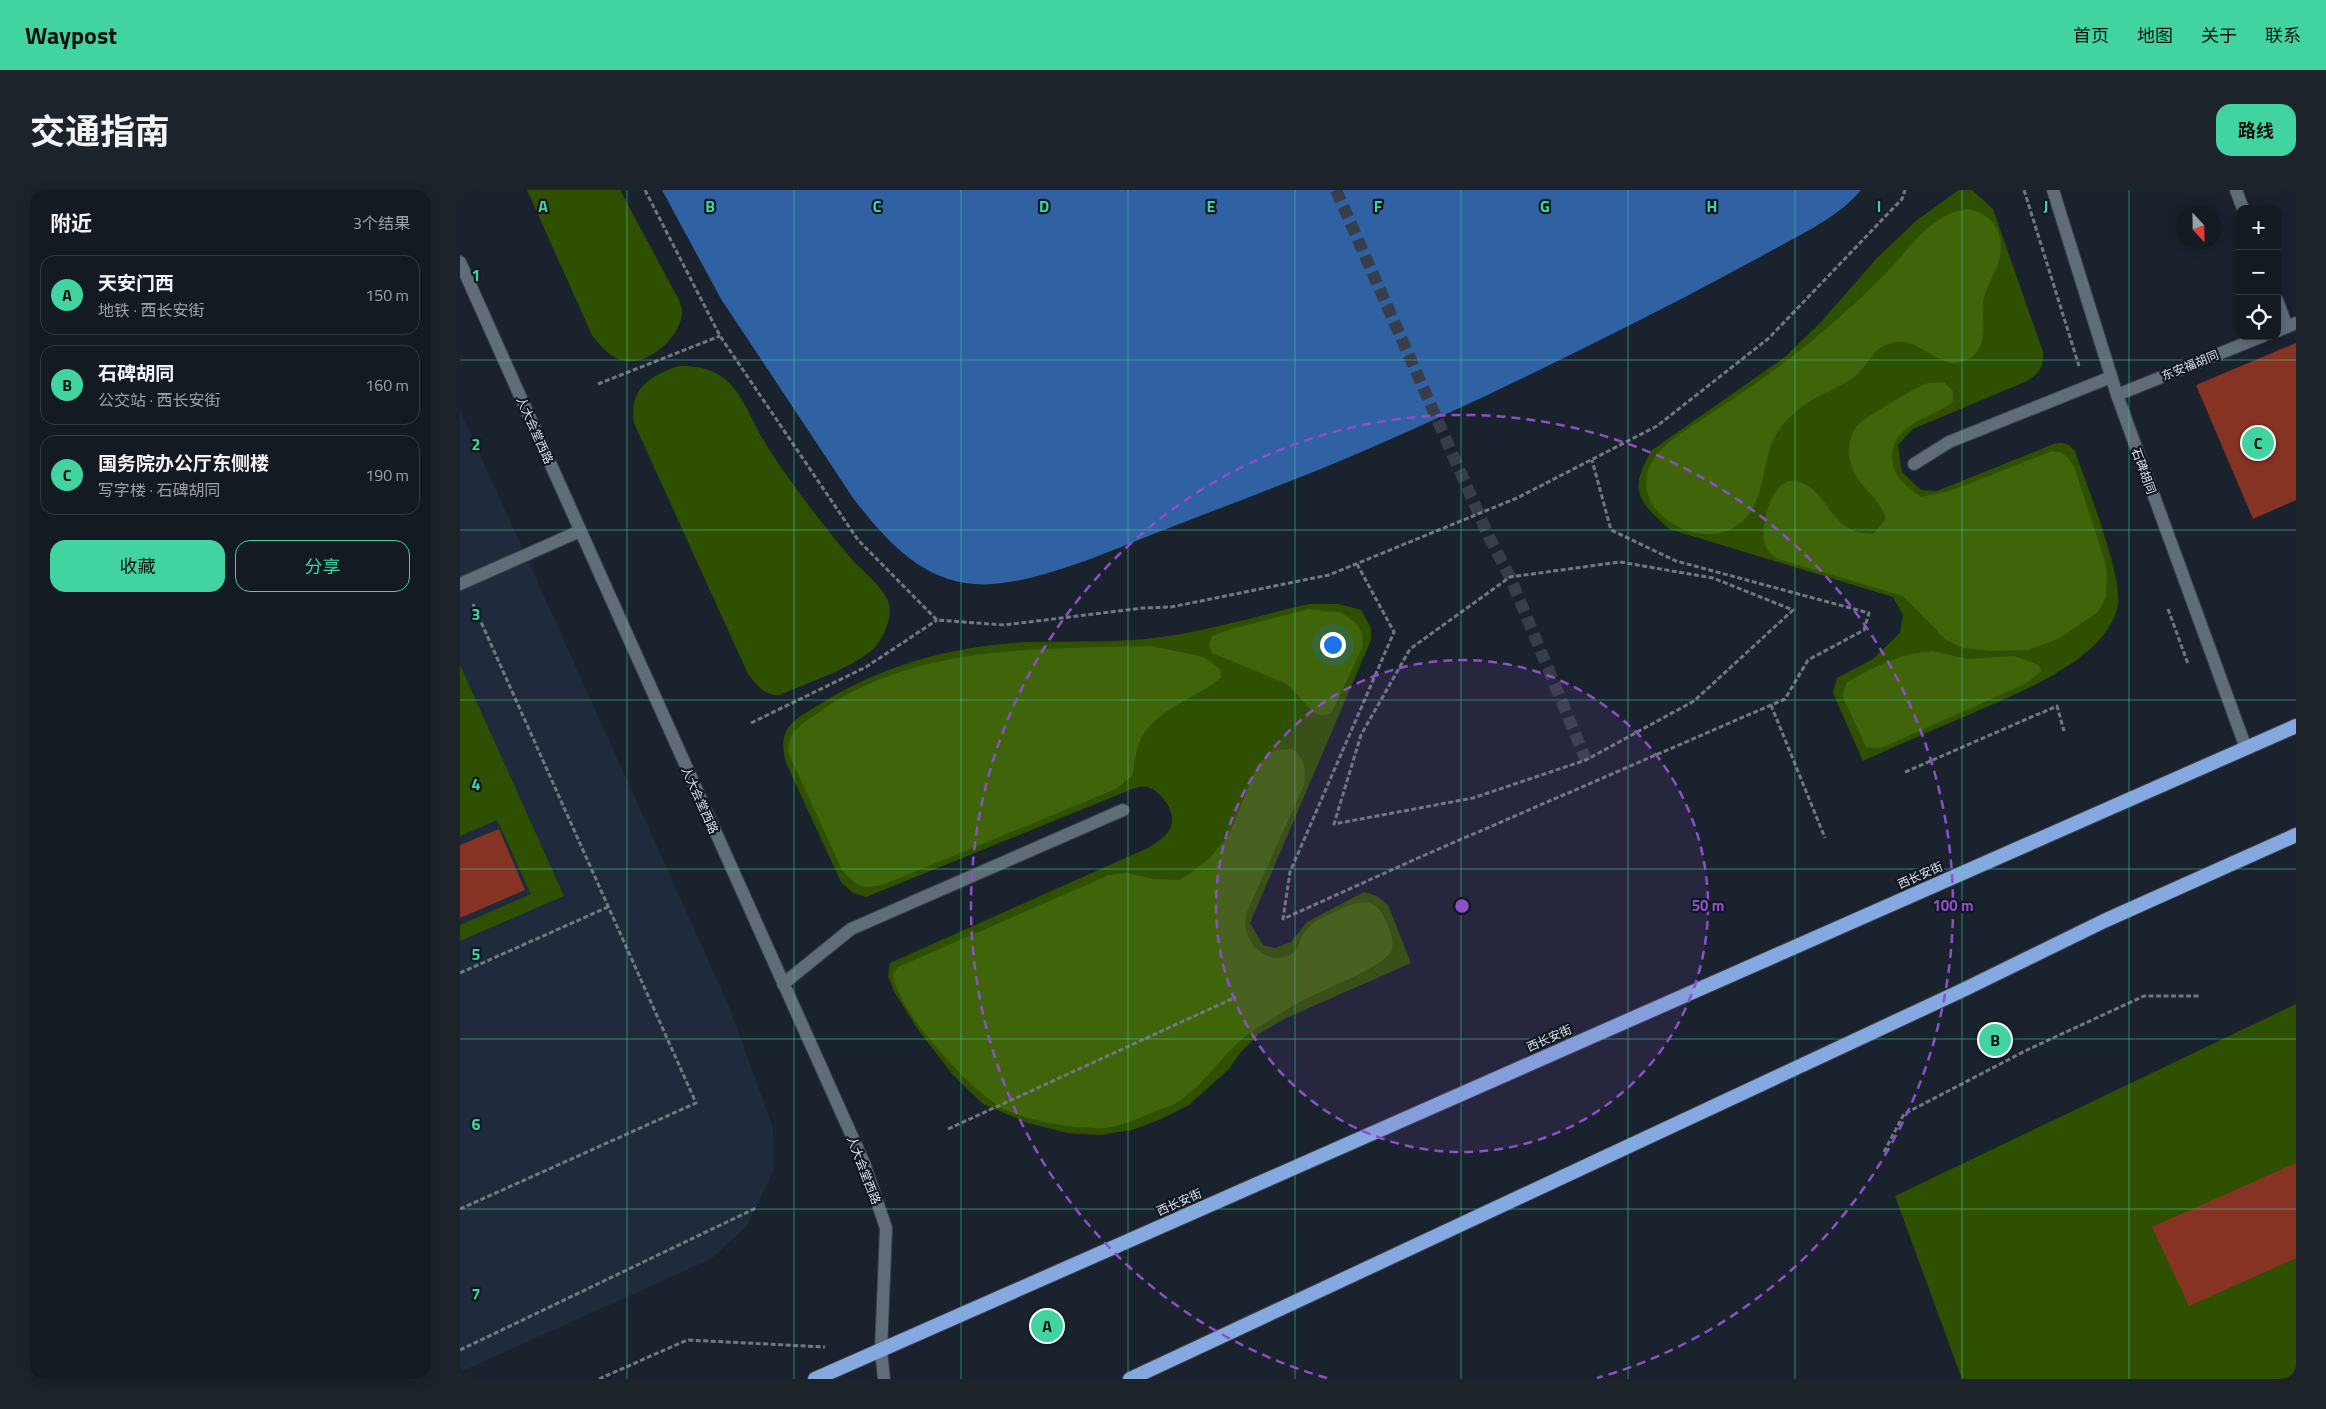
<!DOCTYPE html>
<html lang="zh">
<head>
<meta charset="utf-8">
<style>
	:root { --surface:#131a22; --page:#1c232a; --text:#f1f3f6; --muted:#9da1a5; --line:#323840; --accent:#42d4a0 }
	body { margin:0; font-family:"Titillium Web","Noto Sans SC",sans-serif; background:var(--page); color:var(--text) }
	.controls { position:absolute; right:15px; top:15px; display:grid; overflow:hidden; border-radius:10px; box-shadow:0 2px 12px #0003 }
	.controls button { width:45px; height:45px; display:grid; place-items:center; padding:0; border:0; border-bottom:1px solid var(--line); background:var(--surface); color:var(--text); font:25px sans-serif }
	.compass { position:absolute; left:1716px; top:15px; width:45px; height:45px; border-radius:50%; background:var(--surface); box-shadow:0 2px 12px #0003; rotate:158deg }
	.you { position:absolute; left:872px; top:454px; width:18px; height:18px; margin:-12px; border:4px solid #fff; border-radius:50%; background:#1a73e8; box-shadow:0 0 0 8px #1a73e833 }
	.badge { display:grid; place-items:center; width:32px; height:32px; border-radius:50%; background:var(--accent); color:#111; font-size:16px; font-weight:700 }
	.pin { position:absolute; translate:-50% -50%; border:2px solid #fff; box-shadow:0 1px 5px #0006 }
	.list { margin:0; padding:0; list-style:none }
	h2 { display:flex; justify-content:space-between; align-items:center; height:65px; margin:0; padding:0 20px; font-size:21px }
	h2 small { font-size:16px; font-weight:400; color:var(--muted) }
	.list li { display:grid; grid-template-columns:32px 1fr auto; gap:15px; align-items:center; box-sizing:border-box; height:80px; margin:0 10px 10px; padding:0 10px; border:1px solid var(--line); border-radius:15px }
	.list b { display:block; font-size:19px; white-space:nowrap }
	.list p { margin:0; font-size:16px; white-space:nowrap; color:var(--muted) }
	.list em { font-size:16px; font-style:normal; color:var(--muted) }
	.actions { display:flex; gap:10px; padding:15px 20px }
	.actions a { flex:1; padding:11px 0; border:1px solid var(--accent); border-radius:15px; text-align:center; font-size:18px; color:var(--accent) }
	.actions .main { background:var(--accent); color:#111 }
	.icon { flex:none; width:28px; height:28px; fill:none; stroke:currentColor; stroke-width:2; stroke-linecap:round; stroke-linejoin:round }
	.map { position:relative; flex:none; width:1836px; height:1189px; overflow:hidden; border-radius:15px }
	header { display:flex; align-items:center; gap:30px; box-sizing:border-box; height:70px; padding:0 25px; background:var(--accent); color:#111 }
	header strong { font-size:24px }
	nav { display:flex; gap:28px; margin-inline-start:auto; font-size:18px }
	.intro { display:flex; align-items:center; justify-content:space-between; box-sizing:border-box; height:120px; padding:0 30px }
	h1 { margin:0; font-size:35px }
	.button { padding:12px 22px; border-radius:15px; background:var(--accent); color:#111; font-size:18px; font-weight:700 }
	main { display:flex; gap:30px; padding:0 30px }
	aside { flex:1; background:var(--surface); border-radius:15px; box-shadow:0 2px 12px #0003 }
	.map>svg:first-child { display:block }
</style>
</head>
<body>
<header>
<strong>Waypost</strong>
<nav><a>首页</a><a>地图</a><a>关于</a><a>联系</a></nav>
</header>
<div class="intro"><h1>交通指南</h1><a class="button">路线</a></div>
<main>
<aside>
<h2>附近<small>3个结果</small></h2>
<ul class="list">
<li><span class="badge">A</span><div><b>天安门西</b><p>地铁 · 西长安街</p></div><em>150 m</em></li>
<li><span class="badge">B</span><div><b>石碑胡同</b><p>公交站 · 西长安街</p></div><em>160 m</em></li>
<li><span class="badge">C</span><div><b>国务院办公厅东侧楼</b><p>写字楼 · 石碑胡同</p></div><em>190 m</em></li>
</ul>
<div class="actions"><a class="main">收藏</a><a>分享</a></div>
</aside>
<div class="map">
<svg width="1836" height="1189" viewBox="0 0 1836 1189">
	<rect width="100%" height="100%" fill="#19222d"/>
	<!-- built -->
	<polygon fill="#1f2b3c" points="0,220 269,816 313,938 314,979 287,1036 251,1069 0,1182"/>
	<!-- green -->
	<g fill="#305001">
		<path d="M67,0H160L219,110C220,114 222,118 222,122C222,145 189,176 165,171C151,169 140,155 132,145Z"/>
		<path d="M1499,0H1512L1533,19L1583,162C1584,178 1579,183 1567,191L1453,239L1438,255L1442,282L1461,300L1477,301L1594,254C1604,252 1607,253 1615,261C1626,294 1662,383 1658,414C1649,471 1550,506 1504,527C1470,541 1436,556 1403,571L1373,503L1377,488L1413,469L1440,443L1443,425L1433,407L1209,339C1176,309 1169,300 1192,260L1325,167L1361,132L1417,68L1457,30Z"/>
		<path d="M219,176C278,175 281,214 307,256C331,294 360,331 389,366C401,381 420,393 428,411C434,426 423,450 412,460C392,478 347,493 320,505C306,507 296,495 288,484L174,233C168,199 191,185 219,176Z"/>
		<path d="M849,414H878L901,420L911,438V450L790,733L803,755L815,758L831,752L847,732L904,702L917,706L928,715L951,773L824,829L800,843L781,862L769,879L729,915L701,929L672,940L639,945L607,943L568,933L523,914L493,885L459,841L435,803L428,786L430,773L688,658C696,653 707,646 711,637C716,623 703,603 690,598C686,596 679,597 675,598L406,707L393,703L381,692L326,573C316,537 334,530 362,513C423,474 501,454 573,452C618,451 657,453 701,447C752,440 800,425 849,414Z"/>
		<polygon points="0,475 104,706 0,751 0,735 71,704 37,630 0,646"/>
		<polygon points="1836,814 1836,1189 1502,1189 1435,1006"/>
	</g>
	<!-- forest -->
	<g fill="#3f640a">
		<path d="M1506,19C1527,21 1541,36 1541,58C1541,76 1528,91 1524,108C1520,128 1531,160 1506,170C1500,172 1496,174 1491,173C1472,169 1457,150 1437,152C1411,155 1410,176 1393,188C1375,200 1354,206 1338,220C1325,230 1315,243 1310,258C1301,288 1302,326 1269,340C1236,355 1179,326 1187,286C1192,259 1220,244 1241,230C1283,203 1324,175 1362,142C1384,124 1404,105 1425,84C1450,59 1468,26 1506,19Z"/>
		<path d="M1484,192L1493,201V212C1472,228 1434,233 1432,265C1431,286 1445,295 1461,307L1490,301L1590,262C1603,260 1607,266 1614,276L1644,368L1647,384L1646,407L1638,422L1598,449L1568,460L1530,461L1503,458L1486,450L1443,406L1318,369C1312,365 1305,359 1304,351C1300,334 1313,285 1337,291C1365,299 1369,331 1394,341C1400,343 1407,343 1413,344L1426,329C1420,307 1400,299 1392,278C1387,265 1388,249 1396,237C1400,230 1455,198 1465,194C1470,192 1478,193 1484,192Z"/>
		<path d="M849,419L882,423L896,433L902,443L903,456L872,522C865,526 858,526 852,521L827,494L752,463L749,455L752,446L775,438Z"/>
		<path d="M691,456L744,467L760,479L761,488C733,511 688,520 677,560C675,568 674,578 672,586L656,599L425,694C402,700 397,697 382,680L328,562C328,539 344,533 361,521C457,454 580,459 691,456Z"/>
		<path d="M1472,461L1508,469L1554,466L1579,475L1581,482L1565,494L1421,558L1406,557L1382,505L1387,492C1417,476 1438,464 1472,461Z"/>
		<path d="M833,559C845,569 846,580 844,595L786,724C780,747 803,776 828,766C841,761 838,748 847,739C853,731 864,727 872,723C893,713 914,702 926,731C930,741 934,749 932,759C928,777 855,802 836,814C820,824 801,834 786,846C762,865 746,892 721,910C714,916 702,918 694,922C679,928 661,936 645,938C619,940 562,930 540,917C525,907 513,896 501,884C477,858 440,820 433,785L438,777L649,685L666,683L694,689L719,690L729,684L749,669L769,645L798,574L815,560Z"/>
	</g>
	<!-- water -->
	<path fill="#2f61a3" d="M202,0H1401C1380,25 1351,39 1322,55C1291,72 1259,89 1227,106C1124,159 1021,210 915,256C847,286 778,311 709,338C656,358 569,399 514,394C460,390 424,348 393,308L261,109Z"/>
	<!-- building -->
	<g fill="#873323">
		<polygon points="1836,153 1836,310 1793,329 1736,195"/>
		<polygon points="39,639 65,700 0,728 0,655"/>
		<polygon points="1836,973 1836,1068 1729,1116 1692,1037"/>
	</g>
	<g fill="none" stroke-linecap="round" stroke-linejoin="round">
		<!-- pedestrian-tunnel -->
		<polyline stroke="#363e49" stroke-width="12" stroke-dasharray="12 6" stroke-linecap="butt" points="876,0 1029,347 1050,387 1126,570"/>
		<!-- service casing -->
		<g stroke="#383e48" stroke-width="14">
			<g id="service">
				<polyline points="1776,0 1783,19"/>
				<polyline points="1817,110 1827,137"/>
				<polyline points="1817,141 1836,133"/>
				<polyline points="1657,205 1803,146"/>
				<polyline points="1454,274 1489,252 1651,187"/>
				<polyline points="0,394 120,341"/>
				<polyline points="323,794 391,739 663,620"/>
			</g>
		</g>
		<!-- tertiary casing -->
		<g stroke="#383e48" stroke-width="14">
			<g id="tertiary">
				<polyline points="1593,0 1657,205 1786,558"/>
				<polyline points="0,72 404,973 426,1038 421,1160 424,1189"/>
			</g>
		</g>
		<!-- trunk casing -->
		<g stroke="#383e48" stroke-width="16">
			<g id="trunk">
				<polyline points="355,1189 1836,536"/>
				<polyline points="670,1189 1503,800 1644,731 1836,645"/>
			</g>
		</g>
		<!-- path -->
		<g stroke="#717882" stroke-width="3" stroke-dasharray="5 2.5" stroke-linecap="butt">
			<polyline points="185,0 260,146 398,350 477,430 544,435 683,418 711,417 869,385 1057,308 1197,236 1309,148 1442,9 1445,0"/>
			<polyline points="1564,0 1619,176"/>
			<polyline points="138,194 260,146"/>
			<polygon points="1160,372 1253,388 1333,420 1234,511 1126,570 1013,608 874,634 901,545 950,459 1050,387"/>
			<polyline points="897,374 934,442 830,682 823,729 958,668 1325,509 1348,470 1404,440 1409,423 1216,371 1151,340 1132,270"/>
			<polyline points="1708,419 1728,474"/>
			<polyline points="1311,515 1365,648"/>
			<polyline points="291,533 406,477 477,430"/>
			<polyline points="1445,582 1597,516 1604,541"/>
			<polyline points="0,783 148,717"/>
			<polyline points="488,939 776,807"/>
			<polyline points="1424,962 1444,924 1567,860 1684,806 1741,806"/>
			<polyline points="0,1019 236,913 13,414"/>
			<polyline points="0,1160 296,1018"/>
			<polyline points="139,1189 227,1150 365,1157"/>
		</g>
		<!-- service -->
		<use href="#service" stroke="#616c79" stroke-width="12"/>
		<!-- tertiary -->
		<use href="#tertiary" stroke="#616c79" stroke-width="12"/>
		<!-- trunk -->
		<use href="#trunk" stroke="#86a8e0" stroke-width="14"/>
	</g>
	<!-- grid -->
	<path fill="none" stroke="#42d4a0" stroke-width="1" stroke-opacity="0.55" d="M167,0V1189M334,0V1189M501,0V1189M668,0V1189M835,0V1189M1001,0V1189M1168,0V1189M1335,0V1189M1502,0V1189M1669,0V1189M0,170H1836M0,340H1836M0,510H1836M0,679H1836M0,849H1836M0,1019H1836"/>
	<!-- distance rings -->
	<circle cx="1002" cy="716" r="246" fill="#8e50c7" fill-opacity=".12"/>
	<g fill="none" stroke="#8e50c7" stroke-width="2.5" stroke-dasharray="9 6">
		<circle cx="1002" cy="716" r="246"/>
		<path d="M867 1188A491 491 0 1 1 1137 1188"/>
	</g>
	<g text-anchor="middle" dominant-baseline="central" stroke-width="4.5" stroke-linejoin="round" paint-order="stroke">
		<!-- street labels -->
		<g font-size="12" fill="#dae0e8" stroke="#101823">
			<text transform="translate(1730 175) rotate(-22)">东安福胡同</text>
			<text transform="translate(75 240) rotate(66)">人大会堂西路</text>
			<text transform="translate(1684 281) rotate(70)">石碑胡同</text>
			<text transform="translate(240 610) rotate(66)">人大会堂西路</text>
			<text transform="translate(1460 685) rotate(-24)">西长安街</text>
			<text transform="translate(1089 848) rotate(-24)">西长安街</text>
			<text transform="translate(404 980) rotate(69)">人大会堂西路</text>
			<text transform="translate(719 1012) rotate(-24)">西长安街</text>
		</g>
	</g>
	<g font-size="16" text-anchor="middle" font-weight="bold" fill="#42d4a0" stroke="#101823" stroke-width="4.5" stroke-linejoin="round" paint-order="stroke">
		<text x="83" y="22">A</text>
		<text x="250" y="22">B</text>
		<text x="417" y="22">C</text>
		<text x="584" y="22">D</text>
		<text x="751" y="22">E</text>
		<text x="918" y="22">F</text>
		<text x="1085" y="22">G</text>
		<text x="1252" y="22">H</text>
		<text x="1419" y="22">I</text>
		<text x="1586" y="22">J</text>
		<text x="16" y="91">1</text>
		<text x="16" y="260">2</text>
		<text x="16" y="430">3</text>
		<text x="16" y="600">4</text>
		<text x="16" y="770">5</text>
		<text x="16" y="940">6</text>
		<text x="16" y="1110">7</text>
	</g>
	<circle cx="1002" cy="716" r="8" fill="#8e50c7" stroke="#101823" stroke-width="2.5"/>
	<g font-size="15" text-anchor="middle" font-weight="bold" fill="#8e50c7" stroke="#101823" stroke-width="4.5" stroke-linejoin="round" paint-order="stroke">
		<text x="1248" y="721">50 m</text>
		<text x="1493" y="721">100 m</text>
	</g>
</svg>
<div class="controls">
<button>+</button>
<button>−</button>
<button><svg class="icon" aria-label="locate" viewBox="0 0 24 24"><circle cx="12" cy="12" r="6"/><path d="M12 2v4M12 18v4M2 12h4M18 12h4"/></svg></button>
</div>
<svg class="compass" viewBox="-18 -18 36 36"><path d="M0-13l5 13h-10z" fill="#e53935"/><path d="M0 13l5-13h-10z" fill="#9da1a5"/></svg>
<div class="you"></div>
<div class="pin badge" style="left:587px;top:1136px">A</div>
<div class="pin badge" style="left:1535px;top:850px">B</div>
<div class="pin badge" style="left:1798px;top:253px">C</div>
</div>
</main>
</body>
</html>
